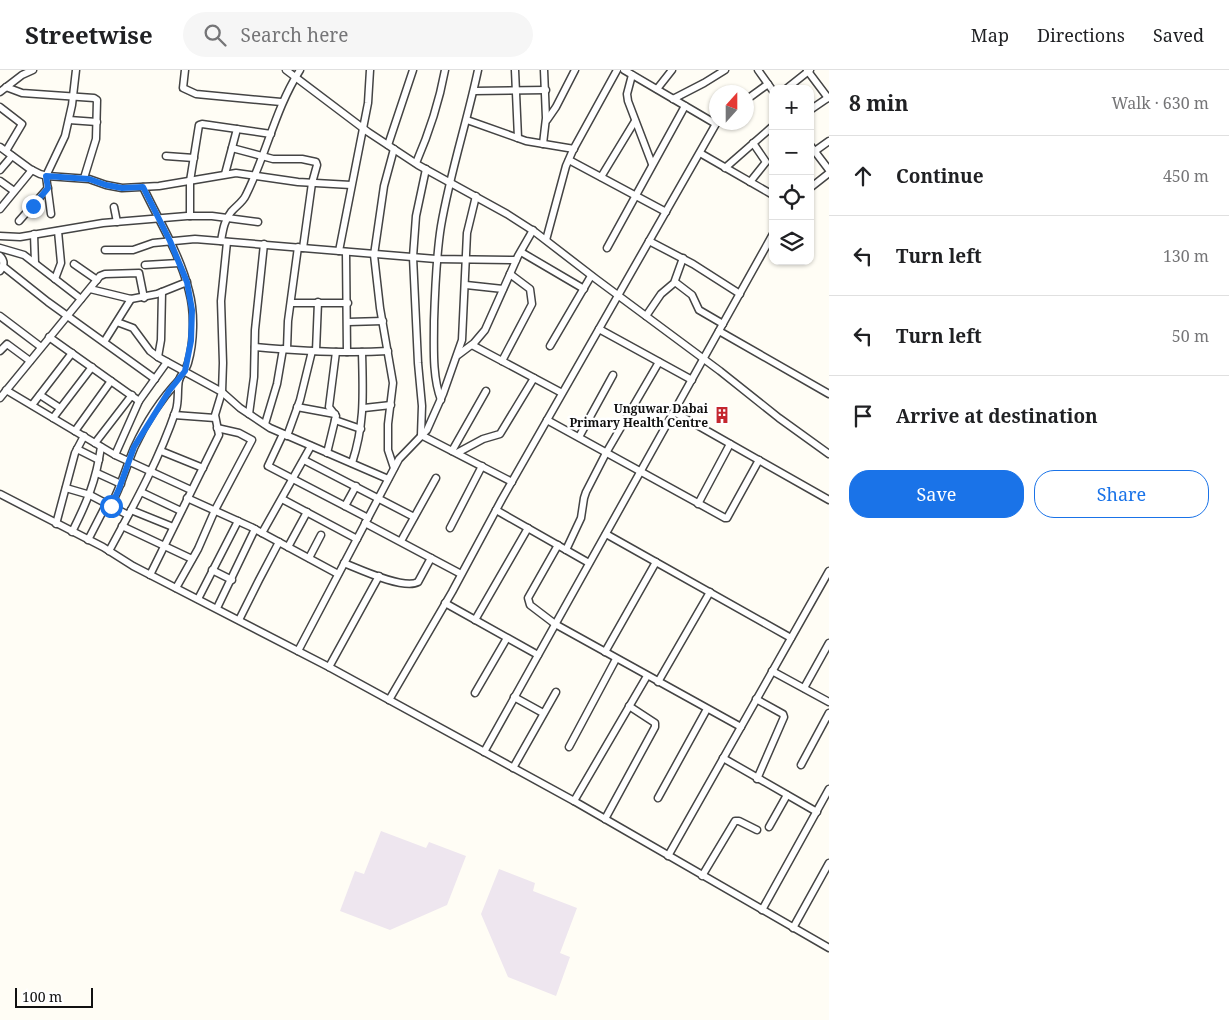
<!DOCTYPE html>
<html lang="en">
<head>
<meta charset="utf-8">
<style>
	:root { --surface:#fff; --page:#f6f6f6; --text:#202124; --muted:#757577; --line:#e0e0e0; --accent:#1a73e8 }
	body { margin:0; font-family:"Noto Serif",serif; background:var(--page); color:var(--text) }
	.controls { position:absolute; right:15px; top:15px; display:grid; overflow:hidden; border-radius:10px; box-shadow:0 1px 4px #0004 }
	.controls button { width:45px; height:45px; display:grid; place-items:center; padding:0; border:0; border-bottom:1px solid var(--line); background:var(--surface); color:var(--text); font:25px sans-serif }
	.compass { position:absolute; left:709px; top:15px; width:45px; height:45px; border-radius:50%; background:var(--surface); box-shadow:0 1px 4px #0004; rotate:21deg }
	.scale { position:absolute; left:15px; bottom:12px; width:78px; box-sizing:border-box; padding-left:5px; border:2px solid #111; border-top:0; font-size:14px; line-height:18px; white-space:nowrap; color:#111; -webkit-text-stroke:4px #fff; paint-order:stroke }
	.stop { position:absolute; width:15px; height:15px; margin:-11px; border:4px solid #1a73e8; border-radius:50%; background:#fff }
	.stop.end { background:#1a73e8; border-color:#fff; box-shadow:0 1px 5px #0008 }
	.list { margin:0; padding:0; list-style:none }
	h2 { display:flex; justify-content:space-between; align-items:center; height:65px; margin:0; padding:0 20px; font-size:21px }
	h2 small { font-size:16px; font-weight:400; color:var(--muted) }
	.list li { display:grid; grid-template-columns:32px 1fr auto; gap:15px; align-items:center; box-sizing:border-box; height:80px; padding:0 20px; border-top:1px solid var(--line) }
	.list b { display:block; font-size:19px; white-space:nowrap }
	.list em { font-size:16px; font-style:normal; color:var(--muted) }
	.actions { display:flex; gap:10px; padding:15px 20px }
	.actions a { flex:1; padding:11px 0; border:1px solid var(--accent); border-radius:20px; text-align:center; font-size:18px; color:var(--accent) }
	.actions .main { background:var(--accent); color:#fff }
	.icon { flex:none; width:28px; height:28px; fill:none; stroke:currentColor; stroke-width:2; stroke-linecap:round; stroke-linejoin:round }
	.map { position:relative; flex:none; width:829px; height:950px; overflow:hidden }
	header { display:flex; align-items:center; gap:30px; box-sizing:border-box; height:70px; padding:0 25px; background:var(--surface); border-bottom:1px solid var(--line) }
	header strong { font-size:24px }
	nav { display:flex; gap:28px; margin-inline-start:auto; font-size:18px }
	.search { width:350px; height:45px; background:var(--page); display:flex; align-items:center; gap:12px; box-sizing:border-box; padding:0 18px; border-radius:28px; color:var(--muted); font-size:19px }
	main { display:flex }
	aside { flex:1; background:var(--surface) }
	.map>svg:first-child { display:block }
</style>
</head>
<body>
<header>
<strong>Streetwise</strong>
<div class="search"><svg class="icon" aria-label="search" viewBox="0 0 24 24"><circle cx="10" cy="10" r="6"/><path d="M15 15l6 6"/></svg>Search here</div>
<nav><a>Map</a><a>Directions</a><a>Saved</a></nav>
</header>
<main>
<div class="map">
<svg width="829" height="950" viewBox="0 0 829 950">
	<rect width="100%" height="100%" fill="#fffdf5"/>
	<!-- industrial -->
	<g fill="#eee6ef">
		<polygon points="381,761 426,778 429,772 466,786 447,835 390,860 340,841 355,801 364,804"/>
		<polygon points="499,799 535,813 533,821 577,838 560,883 570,887 556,926 508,907 481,844"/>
	</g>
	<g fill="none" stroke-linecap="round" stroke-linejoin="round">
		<!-- minor casing -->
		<g stroke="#444" stroke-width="9">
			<g id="minor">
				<polyline points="185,0 183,18 196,24 281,32"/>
				<polyline points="286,0 368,62 418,95 507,144 535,162 596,209 720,301 779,348 829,384"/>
				<polyline points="515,0 518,68"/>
				<polyline points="624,0 716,54"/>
				<polyline points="758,0 773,21"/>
				<polyline points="807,0 828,28"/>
				<polyline points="632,5 627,24 628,31 652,94"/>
				<polyline points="6,17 22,23 94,28 97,30 96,69 84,108"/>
				<polyline points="657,19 672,0"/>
				<polyline points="786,19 810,0"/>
				<polyline points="474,21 546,20"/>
				<polyline points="0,22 22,5 33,0"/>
				<polyline points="673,29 704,13 725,0"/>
				<polyline points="746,30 768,14"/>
				<polyline points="0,37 22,54 6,81"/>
				<polyline points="810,40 829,27"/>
				<polyline points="69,50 97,52"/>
				<polyline points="467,50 526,71 574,79"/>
				<polyline points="547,50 556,37 575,0"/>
				<polyline points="543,74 546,48 544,0"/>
				<polyline points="388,75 413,0"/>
				<polyline points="810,75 829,100"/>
				<polyline points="0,77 30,99 40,104 47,106 89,109 106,115 122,118 159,116 236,103 298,112 351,115"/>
				<polyline points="232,78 273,89 302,89 316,92 317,95 312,113 303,178"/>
				<polyline points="394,79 384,116 374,185 380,238 393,313 388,354 388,380 394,398"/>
				<polyline points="815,81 829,71"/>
				<polyline points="700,83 773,125"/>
				<polyline points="166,86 194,88"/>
				<polyline points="569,90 666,142"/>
				<path d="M416,93C429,63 439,33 445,0"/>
				<polyline points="725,98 773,56"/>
				<polyline points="426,99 416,146 413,187 418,293 422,336 421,365 512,412"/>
				<polyline points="0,100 12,86"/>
				<polyline points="225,104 237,59"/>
				<polyline points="601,107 635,51"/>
				<polyline points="0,111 14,121"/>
				<polyline points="750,112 766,92 753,73"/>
				<polyline points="810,118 829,103"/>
				<polyline points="114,137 117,152"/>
				<polyline points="0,139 32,100"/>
				<polyline points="51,144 46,106 65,66 72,35 76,0"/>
				<polyline points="190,146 190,111 199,55 202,54 271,64"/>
				<polyline points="19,151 48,118"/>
				<polyline points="34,164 35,193"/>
				<polyline points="0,166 20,167 103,153 187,146 212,146 258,152"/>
				<polyline points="546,170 566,96 573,80 617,0"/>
				<path d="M221,171C223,160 224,151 231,142C236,136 243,132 246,125C267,83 275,39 300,0"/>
				<polyline points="649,171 693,194 740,224"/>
				<polyline points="0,178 24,185 81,229"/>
				<polyline points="607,178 685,36"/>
				<polyline points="105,180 133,180 153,173 195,169 436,189 516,190"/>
				<polyline points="339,181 368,33 370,0"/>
				<polyline points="346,182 347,282"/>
				<polyline points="521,182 584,219"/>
				<path d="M0,186C5,191 4,196 0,201"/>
				<polyline points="74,194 97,210"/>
				<polyline points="145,195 179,193"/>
				<polyline points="4,197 48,232 155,309"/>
				<polyline points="55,209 61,193 58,161"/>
				<polyline points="675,212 692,225 699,240 723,254"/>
				<polyline points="466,215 503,219"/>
				<polyline points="90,219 131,229 157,224 187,212"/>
				<polyline points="291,233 348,233"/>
				<polyline points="0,246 41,277"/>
				<polyline points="646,246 661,224 674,213 683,188"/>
				<polyline points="117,252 133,258 150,281 158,287 222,322 240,338 270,358 388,409"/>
				<polyline points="348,252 383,251"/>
				<polyline points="599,259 692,310"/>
				<polyline points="719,261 829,324"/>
				<polyline points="49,267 139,331"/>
				<polyline points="104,272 131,229"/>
				<polyline points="472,275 562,323"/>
				<polyline points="550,276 591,206"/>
				<path d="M255,277C299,281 344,284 388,281"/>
				<polyline points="287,279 288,251 298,177"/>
				<polyline points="0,281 7,274 30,291"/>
				<polyline points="316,281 318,232"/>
				<polyline points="458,285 474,273 485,260 518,186 533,160"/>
				<polyline points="158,287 161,270 162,222"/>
				<polyline points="502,291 532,234 530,219 510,204"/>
				<polyline points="6,320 115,385 191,420"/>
				<polyline points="40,325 60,338"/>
				<polyline points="0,328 100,206 105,204 139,203 144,228"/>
				<path d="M441,330C432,306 434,276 434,251C435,219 436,187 441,156C450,103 467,52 478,0"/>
				<polyline points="32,335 72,283"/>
				<polyline points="297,337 335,344"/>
				<polyline points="364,338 391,335"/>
				<polyline points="674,342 829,430"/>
				<polyline points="249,344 254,307 255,260 264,174"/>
				<polyline points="174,345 215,348"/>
				<polyline points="53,348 92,297"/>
				<polyline points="335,350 361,359"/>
				<polyline points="547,350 725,448 727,448 759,390"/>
				<polyline points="265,354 277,314 283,279"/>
				<polyline points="75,361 111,311"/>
				<polyline points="283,364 268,396 368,448"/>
				<polyline points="287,366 300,330 312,281"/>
				<polyline points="579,367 613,305"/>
				<polyline points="95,373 132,325"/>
				<polyline points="77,379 99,390"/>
				<polyline points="161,381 203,398"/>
				<polyline points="452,381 486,321"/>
				<polyline points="327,383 336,346 329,337 336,282"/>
				<polyline points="457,383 483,369 500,364 534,308"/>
				<polyline points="115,385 139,331 167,292"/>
				<polyline points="304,390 414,447"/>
				<path d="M352,393C365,353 363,324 362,282"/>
				<polyline points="97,403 121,414"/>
				<polyline points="66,418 90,425 128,445"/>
				<polyline points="141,422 181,441"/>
				<polyline points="0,424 103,477 133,496 329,597 574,731 829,878"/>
				<polyline points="187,428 251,457 338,504"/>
				<polyline points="282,429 357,469"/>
				<polyline points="698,434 730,374"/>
				<path d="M111,435C121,417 126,397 134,378C145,354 161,329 179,310"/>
				<polyline points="345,436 356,416"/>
				<polyline points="131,440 173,457"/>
				<polyline points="496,440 589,493"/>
				<polyline points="365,453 461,504"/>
				<polyline points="56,454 75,383 84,366"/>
				<polyline points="122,456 192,489"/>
				<polyline points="450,458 482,396"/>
				<path d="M72,462C87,432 96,411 101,377"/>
				<polyline points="262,463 311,376"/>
				<polyline points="606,464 791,568"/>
				<polyline points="88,470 107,433"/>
				<polyline points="401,471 436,408"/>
				<polyline points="558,475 528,528 530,535 555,554 741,657"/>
				<polyline points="288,477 307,442"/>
				<polyline points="566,480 581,448 584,428 586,422 606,383 659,292"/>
				<path d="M109,481C134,435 159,390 176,340C179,330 177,320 179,310C181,304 186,300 188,293C194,272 195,243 189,221C180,184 159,151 143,117"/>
				<polyline points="309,488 321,465"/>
				<path d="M344,493C359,499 404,520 418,512L431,488"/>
				<polyline points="212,500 232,510"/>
				<polyline points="150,505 219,365 215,345 222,322 223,293 221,231 227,172"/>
				<polyline points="176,518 198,479 215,440 252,370 239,363 217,358"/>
				<polyline points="198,529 238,451"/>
				<polyline points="445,533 538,585"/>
				<polyline points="217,538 255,459"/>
				<polyline points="239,550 259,510 279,472"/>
				<polyline points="475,550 528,458"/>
				<polyline points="298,581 399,389 427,360 443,324 462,270 467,163 476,126"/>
				<polyline points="605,582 656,492"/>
				<polyline points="329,597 379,506"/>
				<polyline points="772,601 829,632"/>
				<polyline points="658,612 710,522"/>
				<polyline points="804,618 829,573"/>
				<polyline points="475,623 507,568"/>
				<polyline points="514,627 543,643"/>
				<polyline points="756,629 783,644 784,647 757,709"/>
				<polyline points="389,630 452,522 502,429 717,52"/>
				<polyline points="569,677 616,589"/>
				<polyline points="484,682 773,164"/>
				<polyline points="723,688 817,742"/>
				<polyline points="801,695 829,643"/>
				<polyline points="513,698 556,622"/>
				<polyline points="658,728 707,639"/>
				<polyline points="574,731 647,606"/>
				<polyline points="605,749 655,657 655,653 629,636"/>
				<polyline points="769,757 787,725"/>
				<polyline points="668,786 829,501"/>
				<polyline points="702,806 735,751 739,751 757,760"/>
				<polyline points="762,840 829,719"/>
				<polyline points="793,858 829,793"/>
			</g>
		</g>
		<!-- minor -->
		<use href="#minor" stroke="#fff" stroke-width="6"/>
	</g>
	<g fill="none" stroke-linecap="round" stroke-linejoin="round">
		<!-- route -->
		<polyline stroke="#1a73e8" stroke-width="6" points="33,136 48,118 46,106 89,109 106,115 122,118 143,117 170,171 187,212 192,240 191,271 185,301 169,321 134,377 119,419 111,436"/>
	</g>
	<!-- icons -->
	<defs>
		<g id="building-bare" transform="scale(1.35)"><path d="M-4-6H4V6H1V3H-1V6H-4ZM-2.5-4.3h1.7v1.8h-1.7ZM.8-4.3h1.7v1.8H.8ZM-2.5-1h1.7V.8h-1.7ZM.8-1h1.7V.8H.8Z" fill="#c4262e" stroke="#fff" stroke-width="2.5" paint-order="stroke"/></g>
	</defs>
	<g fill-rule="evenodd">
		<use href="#building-bare" x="722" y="345"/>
	</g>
	<g text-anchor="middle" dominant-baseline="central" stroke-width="5" stroke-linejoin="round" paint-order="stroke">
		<!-- poi labels -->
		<g font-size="12" font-weight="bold" fill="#111" stroke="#fff" text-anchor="end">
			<text x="708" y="338">Unguwar Dabai<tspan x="708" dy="14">Primary Health Centre</tspan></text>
		</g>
	</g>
</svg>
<div class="controls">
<button>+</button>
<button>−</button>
<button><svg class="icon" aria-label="locate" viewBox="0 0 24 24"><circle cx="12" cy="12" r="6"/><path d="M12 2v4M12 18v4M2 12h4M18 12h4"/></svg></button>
<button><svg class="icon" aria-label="layers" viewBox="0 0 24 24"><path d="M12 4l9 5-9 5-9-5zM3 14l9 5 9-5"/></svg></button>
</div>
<svg class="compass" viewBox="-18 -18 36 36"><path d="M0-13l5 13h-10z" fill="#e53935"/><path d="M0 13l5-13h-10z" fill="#757577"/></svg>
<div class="scale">100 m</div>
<div class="stop" style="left:111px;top:436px"></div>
<div class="stop end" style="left:33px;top:136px"></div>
</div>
<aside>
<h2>8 min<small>Walk · 630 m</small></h2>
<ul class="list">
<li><svg class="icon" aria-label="ahead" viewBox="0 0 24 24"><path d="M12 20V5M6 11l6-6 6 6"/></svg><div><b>Continue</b></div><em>450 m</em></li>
<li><svg class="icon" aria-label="left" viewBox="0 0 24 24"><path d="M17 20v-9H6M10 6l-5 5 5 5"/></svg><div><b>Turn left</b></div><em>130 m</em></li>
<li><svg class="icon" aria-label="left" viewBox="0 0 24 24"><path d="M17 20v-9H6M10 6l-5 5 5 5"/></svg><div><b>Turn left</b></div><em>50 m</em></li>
<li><svg class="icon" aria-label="arrive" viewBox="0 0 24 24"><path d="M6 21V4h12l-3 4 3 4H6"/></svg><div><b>Arrive at destination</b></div></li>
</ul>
<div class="actions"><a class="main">Save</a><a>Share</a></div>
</aside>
</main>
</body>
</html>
